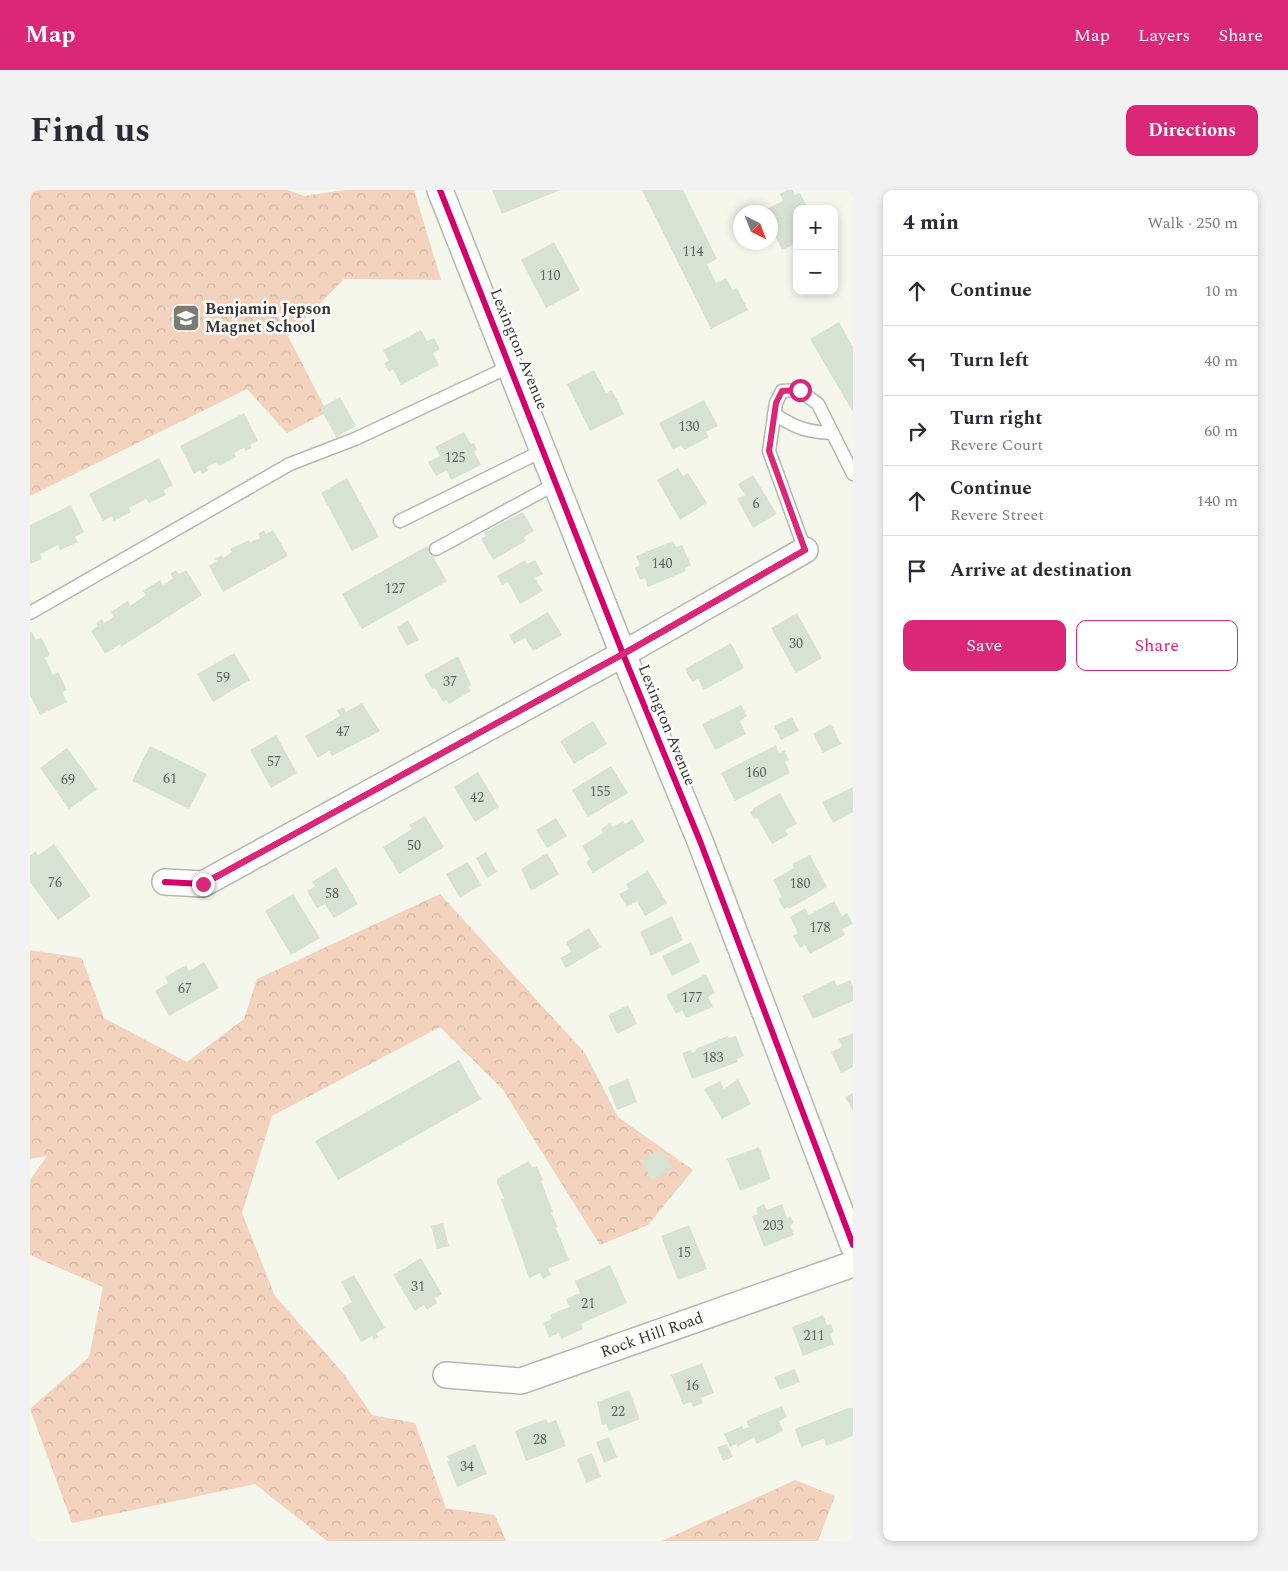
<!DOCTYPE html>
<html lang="en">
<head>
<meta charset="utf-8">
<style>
	:root { --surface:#fff; --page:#f2f2f3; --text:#2b2b33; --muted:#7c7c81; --line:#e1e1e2; --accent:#db2777 }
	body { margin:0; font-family:Spectral,serif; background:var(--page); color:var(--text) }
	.controls { position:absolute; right:15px; top:15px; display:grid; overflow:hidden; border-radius:10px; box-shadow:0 2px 8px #0003 }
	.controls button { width:45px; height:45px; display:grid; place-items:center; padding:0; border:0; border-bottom:1px solid var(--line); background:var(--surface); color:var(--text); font:25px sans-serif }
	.compass { position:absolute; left:703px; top:15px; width:45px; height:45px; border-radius:50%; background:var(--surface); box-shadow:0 2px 8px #0003; rotate:138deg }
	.stop { position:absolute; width:15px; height:15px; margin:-11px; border:4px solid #db2777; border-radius:50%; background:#fff }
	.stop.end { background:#db2777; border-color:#fff; box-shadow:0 1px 5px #0008 }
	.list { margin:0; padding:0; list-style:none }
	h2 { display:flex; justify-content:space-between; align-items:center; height:65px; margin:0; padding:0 20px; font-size:21px }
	h2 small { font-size:16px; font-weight:400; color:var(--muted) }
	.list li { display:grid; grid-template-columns:32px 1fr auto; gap:15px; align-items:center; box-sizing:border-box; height:70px; padding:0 20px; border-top:1px solid var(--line) }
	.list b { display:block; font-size:19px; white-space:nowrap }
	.list p { margin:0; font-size:16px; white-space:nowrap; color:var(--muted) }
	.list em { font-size:16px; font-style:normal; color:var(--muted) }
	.actions { display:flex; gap:10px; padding:15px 20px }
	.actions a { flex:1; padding:11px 0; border:1px solid var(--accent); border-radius:10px; text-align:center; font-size:18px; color:var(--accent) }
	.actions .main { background:var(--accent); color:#fff }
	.icon { flex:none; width:28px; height:28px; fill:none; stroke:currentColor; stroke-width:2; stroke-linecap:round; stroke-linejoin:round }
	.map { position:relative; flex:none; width:823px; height:1351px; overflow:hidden; border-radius:10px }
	header { display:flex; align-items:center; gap:30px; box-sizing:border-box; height:70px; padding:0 25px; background:var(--accent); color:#fff }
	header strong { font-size:24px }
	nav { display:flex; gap:28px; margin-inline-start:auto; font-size:18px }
	.intro { display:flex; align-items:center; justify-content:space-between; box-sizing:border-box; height:120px; padding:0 30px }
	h1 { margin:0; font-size:35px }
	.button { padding:12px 22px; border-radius:10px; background:var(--accent); color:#fff; font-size:18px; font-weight:700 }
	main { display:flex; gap:30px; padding:0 30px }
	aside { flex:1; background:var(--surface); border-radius:10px; box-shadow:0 2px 8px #0003 }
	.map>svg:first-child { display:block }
</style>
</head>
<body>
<header>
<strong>Map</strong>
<nav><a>Map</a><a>Layers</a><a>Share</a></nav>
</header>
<div class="intro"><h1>Find us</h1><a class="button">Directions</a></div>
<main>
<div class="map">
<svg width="823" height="1351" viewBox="0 0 823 1351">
	<defs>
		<pattern id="forest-crowns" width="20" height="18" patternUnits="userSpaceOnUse" patternTransform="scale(1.25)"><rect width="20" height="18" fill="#f3d3be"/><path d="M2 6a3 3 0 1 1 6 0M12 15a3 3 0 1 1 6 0" fill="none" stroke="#d1b6a4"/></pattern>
	</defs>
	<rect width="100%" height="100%" fill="#f5f7ed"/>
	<!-- forest -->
	<g fill="url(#forest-crowns)">
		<polygon points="0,0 258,0 274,6 315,0 384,0 411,90 314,89 258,146 297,222 257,243 217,199 0,306"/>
		<polygon points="410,704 555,863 588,927 663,980 618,1035 570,1055 473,900 410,837 242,926 212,1023 245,1106 313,1183 342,1225 385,1233 416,1318 465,1325 476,1351 297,1351 225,1294 42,1333 0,1219 59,1167 73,1097 0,1065 0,990 17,966 0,969 0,760 52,768 74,828 157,872 214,829 227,789"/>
		<polygon points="765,1290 805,1306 788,1351 632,1351"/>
	</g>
	<!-- building -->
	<g fill="#d7e2d5">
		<polygon points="462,0 530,0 472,24"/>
		<polygon points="612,0 653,0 687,69 677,74 686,93 696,88 703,100 707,98 718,120 681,139"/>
		<polygon points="757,0 763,0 765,5 770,3 778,19 767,19 767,53 752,60 741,38 741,22 730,22 753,11 750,4"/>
		<polygon points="524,52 550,100 516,118 491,70"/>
		<polygon points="809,132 823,157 823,222 780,149"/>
		<polygon points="391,140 397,151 404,148 410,159 403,163 409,175 371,195 363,179 359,182 354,173 359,171 353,160"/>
		<polygon points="564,180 576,203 582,200 594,224 560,241 537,194"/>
		<polygon points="310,207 326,236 306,247 290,218"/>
		<polygon points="674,210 688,236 676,242 679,247 654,260 651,255 643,260 629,233"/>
		<polygon points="214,223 228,251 220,255 222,258 215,261 214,258 204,263 206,267 189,276 187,272 177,277 178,281 172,284 170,280 164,284 150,256"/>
		<polygon points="434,242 441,254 444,253 447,260 444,261 451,275 421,290 417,280 406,286 398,272 410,266 405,257"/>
		<polygon points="129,268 143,295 134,300 136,305 119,313 116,309 99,318 101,322 84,331 82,326 73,331 59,304"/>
		<polygon points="648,278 653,286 658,283 677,313 650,330 627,290"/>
		<polygon points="723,285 747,324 723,338 707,309 715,305 708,294"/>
		<polygon points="317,288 349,347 322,361 291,303"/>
		<polygon points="41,315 54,342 45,347 48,352 30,360 28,355 10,364 12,369 0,374 0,335"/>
		<polygon points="493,322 504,341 494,347 496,351 463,370 451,349 456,346 454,342"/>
		<polygon points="234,340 236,344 243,340 258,366 193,402 179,376 187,371 185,369 191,365 193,368 202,362 200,359 219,350 220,352 230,348 228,344"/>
		<polygon points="643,351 646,357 652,355 661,375 655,378 656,381 618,397 615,388 610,390 605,378 610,375 606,366"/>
		<polygon points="397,356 417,391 332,439 312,404"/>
		<polygon points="495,370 497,374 505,370 513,384 505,388 513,401 490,414 478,392 472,395 467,386"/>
		<polygon points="146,380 149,384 156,380 172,405 91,457 90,454 75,464 61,441 68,436 66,433 72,429 74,433 84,427 81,422 98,411 100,416 116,405 113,401 130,390 133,395 143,388 140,384"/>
		<polygon points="518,422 532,445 503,461 495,448 484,454 479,445"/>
		<polygon points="767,423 792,468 766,483 741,438"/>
		<polygon points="378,430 389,450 377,456 367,437"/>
		<polygon points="0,442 2,442 6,450 11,447 20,465 15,468 23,485 28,482 37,500 32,502 37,512 10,525 0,505"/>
		<polygon points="701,453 714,478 674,500 668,489 662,492 655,479"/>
		<polygon points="204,463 220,490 183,512 167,484"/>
		<polygon points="428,466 441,495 438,497 441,501 419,514 416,510 413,512 405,498 402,499 394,485"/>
		<polygon points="332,513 350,541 302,566 299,561 288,568 275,546 310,526 307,520 313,517 316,522"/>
		<polygon points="711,515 717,526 710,531 716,544 685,560 672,534"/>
		<polygon points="762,527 769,541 751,550 744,536"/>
		<polygon points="563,531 577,554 544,574 530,551"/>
		<polygon points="801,534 811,554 793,563 783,544"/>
		<polygon points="246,545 267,583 241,598 220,560"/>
		<polygon points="746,555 749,563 754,560 759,570 755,572 760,583 705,611 691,583"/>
		<polygon points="120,556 177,584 159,619 102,591"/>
		<polygon points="37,558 67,599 39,619 10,578"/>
		<polygon points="581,576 598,603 558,627 542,600"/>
		<polygon points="448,582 469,617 445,632 424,597"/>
		<polygon points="823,597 823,622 803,633 792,612"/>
		<polygon points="750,603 767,634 755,640 758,645 742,654 727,628 724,629 720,622 723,620 722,619"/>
		<polygon points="395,626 414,657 369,684 353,657 382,639 379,635"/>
		<polygon points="526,628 537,646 517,658 506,640"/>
		<polygon points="602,629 615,651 563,683 556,672 560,669 552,656 573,643 571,639 580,633 583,637 593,631 595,634"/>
		<polygon points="24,654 61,706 28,730 0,692 0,666 6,661 8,665"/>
		<polygon points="456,662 467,682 457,688 446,668"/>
		<polygon points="517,663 529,684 501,701 491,679"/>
		<polygon points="780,665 797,697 759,719 758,717 754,719 748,709 752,707 743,690 764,678 762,674"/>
		<polygon points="438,672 451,695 430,708 416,684"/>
		<polygon points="306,677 328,714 304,728 295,714 287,718 277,701 285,696 282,692"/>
		<polygon points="618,681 637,713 615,726 607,711 597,717 589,704 599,699 596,694"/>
		<polygon points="263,704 290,748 261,765 235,721"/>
		<polygon points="804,711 812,726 817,723 823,734 812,739 815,745 780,764 775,755 770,758 763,746 768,743 760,727 775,718 779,725"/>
		<polygon points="642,726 653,750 621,766 610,742"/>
		<polygon points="559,738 571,757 536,778 530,768 541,762 536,752"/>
		<polygon points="661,752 670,772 642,786 632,766"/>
		<polygon points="174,772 189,798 139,826 125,801 138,793 135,787 156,775 159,781"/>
		<polygon points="676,784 685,803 678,807 683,817 656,828 652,820 646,824 636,805"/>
		<polygon points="804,790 807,796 820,790 823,796 823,811 783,829 772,806"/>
		<polygon points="598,815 607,834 587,844 578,825"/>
		<polygon points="823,843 823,877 811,883 801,862 812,857 809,849"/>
		<polygon points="698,846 699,848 706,846 714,866 707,869 708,872 662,889 652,863 661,860 662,863 666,861 665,859"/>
		<polygon points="429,870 451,909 308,990 285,951"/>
		<polygon points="598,889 607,912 587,920 578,897"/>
		<polygon points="708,889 721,914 692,929 674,899 690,891 694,899"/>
		<polygon points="823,903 823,921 815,907"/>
		<polygon points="729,957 741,989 710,1001 697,969"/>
		<polygon points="631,959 643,979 622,990 611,971"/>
		<polygon points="499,971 502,977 507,976 513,990 511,991 523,1022 521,1023 528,1037 526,1038 539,1070 518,1079 521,1085 513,1089 510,1083 499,1088 471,1009 474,1008 467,993 467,989"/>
		<polygon points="734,1014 737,1020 752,1014 757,1028 761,1027 764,1033 760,1035 764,1045 734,1057 722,1026 728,1024 726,1018"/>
		<polygon points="413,1033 419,1056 407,1059 401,1036"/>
		<polygon points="659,1035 677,1079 648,1090 631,1046"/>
		<polygon points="391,1068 412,1104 405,1108 407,1113 397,1120 394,1115 385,1121 363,1085"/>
		<polygon points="580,1075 597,1113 551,1134 553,1139 531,1149 529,1143 519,1147 513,1133 522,1129 520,1125 539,1117 536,1109 550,1103 545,1091"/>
		<polygon points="324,1085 355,1138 346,1143 349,1147 344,1150 342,1146 331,1152 312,1118 322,1112 311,1092"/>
		<polygon points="793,1125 797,1135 801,1134 804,1142 800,1144 804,1154 773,1166 762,1137"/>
		<polygon points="672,1173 684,1203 671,1208 673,1213 663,1217 661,1212 653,1215 641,1185"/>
		<polygon points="765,1179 770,1192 750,1200 744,1187"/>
		<polygon points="599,1200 610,1229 579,1241 576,1234 572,1235 567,1212"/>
		<polygon points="752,1216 757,1227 749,1231 753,1241 727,1254 724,1247 707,1257 706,1254 700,1257 694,1244 712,1236 713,1239 719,1237 716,1231"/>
		<polygon points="818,1218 823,1218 823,1246 796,1256 794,1249 771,1257 765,1239"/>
		<polygon points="516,1229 518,1233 526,1230 536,1256 496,1271 485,1241"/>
		<polygon points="579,1247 587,1267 574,1273 566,1252"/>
		<polygon points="445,1254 457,1284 427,1297 417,1271 419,1271 417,1266"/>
		<polygon points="697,1254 703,1267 693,1271 687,1257"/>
		<polygon points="562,1263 571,1287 556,1293 547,1269"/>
	</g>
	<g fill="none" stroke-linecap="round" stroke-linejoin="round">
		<!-- service casing -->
		<g stroke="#b6b8b0" stroke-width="15">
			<g id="service">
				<path d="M744,224C766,238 777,242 802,243"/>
				<polyline points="370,331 514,260"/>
				<polyline points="406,359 527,293"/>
				<polyline points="775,360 739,261 746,213 752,201 769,200 788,214 823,284"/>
				<polyline points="0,423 260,274 325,249 481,176"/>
			</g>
		</g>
		<!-- minor casing -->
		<g stroke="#b6b8b0" stroke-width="28">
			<g id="minor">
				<polyline points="410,0 593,464 670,651 823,1055"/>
				<polyline points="135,692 173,694 593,464 775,360"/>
				<path id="s1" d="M416,1185L491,1191L823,1074"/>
			</g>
		</g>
		<!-- service -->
		<use href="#service" stroke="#fefefc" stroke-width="12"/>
		<!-- minor -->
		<use href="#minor" stroke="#fefefc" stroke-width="25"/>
		<!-- cycleway casing -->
		<g stroke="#fff" stroke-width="9">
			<g id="cycleway">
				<polyline points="410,0 593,464 670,651 823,1055"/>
				<polyline points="135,692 173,694 593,464 775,360"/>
			</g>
		</g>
		<!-- cycleway -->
		<use href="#cycleway" stroke="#d6006c" stroke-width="6"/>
	</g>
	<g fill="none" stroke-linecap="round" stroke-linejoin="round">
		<!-- route -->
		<polyline stroke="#db2777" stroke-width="6" points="173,694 593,464 775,360 739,261 746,213 752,201 770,200"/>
	</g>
	<!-- icons -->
	<defs>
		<g id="school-square" transform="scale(1.4375)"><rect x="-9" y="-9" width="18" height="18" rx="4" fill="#7a7b73" stroke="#fff"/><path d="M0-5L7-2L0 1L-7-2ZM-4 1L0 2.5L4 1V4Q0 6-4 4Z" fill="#fff"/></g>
	</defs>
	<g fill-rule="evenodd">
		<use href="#school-square" x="156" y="128"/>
	</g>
	<g text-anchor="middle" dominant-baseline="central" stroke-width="5" stroke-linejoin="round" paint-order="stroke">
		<!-- number labels -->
		<g font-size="14" fill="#60635b">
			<text x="663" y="61">114</text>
			<text x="520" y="85">110</text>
			<text x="659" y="236">130</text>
			<text x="425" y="267">125</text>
			<text x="726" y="313">6</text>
			<text x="632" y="373">140</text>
			<text x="365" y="398">127</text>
			<text x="766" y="453">30</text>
			<text x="193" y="487">59</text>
			<text x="420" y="491">37</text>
			<text x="313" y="541">47</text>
			<text x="244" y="571">57</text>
			<text x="726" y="582">160</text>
			<text x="140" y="588">61</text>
			<text x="38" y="589">69</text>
			<text x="570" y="601">155</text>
			<text x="447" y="607">42</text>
			<text x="384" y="655">50</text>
			<text x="25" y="692">76</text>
			<text x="770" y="693">180</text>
			<text x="302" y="703">58</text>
			<text x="790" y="737">178</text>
			<text x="155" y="798">67</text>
			<text x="662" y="807">177</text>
			<text x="683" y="867">183</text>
			<text x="743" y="1035">203</text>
			<text x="654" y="1062">15</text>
			<text x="388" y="1096">31</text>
			<text x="558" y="1113">21</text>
			<text x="784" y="1145">211</text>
			<text x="662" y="1195">16</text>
			<text x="588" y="1221">22</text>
			<text x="510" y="1249">28</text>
			<text x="437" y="1276">34</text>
		</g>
		<!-- poi labels -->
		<g font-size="16" font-weight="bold" fill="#373831" stroke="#fff" text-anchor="start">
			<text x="175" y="119">Benjamin Jepson<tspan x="175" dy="18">Magnet School</tspan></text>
		</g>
		<!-- street labels -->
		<g font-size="16" fill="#373831" stroke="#fff">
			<text transform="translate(489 159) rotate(68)">Lexington Avenue</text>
			<text transform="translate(637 535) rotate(68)">Lexington Avenue</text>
			<text stroke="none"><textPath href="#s1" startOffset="214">Rock Hill Road</textPath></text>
		</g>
	</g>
</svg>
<div class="controls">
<button>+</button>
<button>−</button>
</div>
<svg class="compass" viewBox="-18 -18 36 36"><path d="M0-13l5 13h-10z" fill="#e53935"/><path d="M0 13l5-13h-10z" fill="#7c7c81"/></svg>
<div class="stop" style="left:770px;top:200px"></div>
<div class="stop end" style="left:173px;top:694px"></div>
</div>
<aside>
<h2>4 min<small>Walk · 250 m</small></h2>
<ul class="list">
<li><svg class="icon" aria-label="ahead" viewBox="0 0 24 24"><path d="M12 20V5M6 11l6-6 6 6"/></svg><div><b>Continue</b></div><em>10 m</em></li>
<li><svg class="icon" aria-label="left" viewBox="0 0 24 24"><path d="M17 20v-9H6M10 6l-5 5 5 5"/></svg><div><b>Turn left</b></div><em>40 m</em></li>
<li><svg class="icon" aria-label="right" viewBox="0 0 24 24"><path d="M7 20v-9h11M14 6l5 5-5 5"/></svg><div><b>Turn right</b><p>Revere Court</p></div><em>60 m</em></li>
<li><svg class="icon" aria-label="ahead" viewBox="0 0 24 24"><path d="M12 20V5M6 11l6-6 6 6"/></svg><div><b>Continue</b><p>Revere Street</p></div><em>140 m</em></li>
<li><svg class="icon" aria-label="arrive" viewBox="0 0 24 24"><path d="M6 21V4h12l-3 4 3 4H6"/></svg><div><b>Arrive at destination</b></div></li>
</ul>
<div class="actions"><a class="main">Save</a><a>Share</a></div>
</aside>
</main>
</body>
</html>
